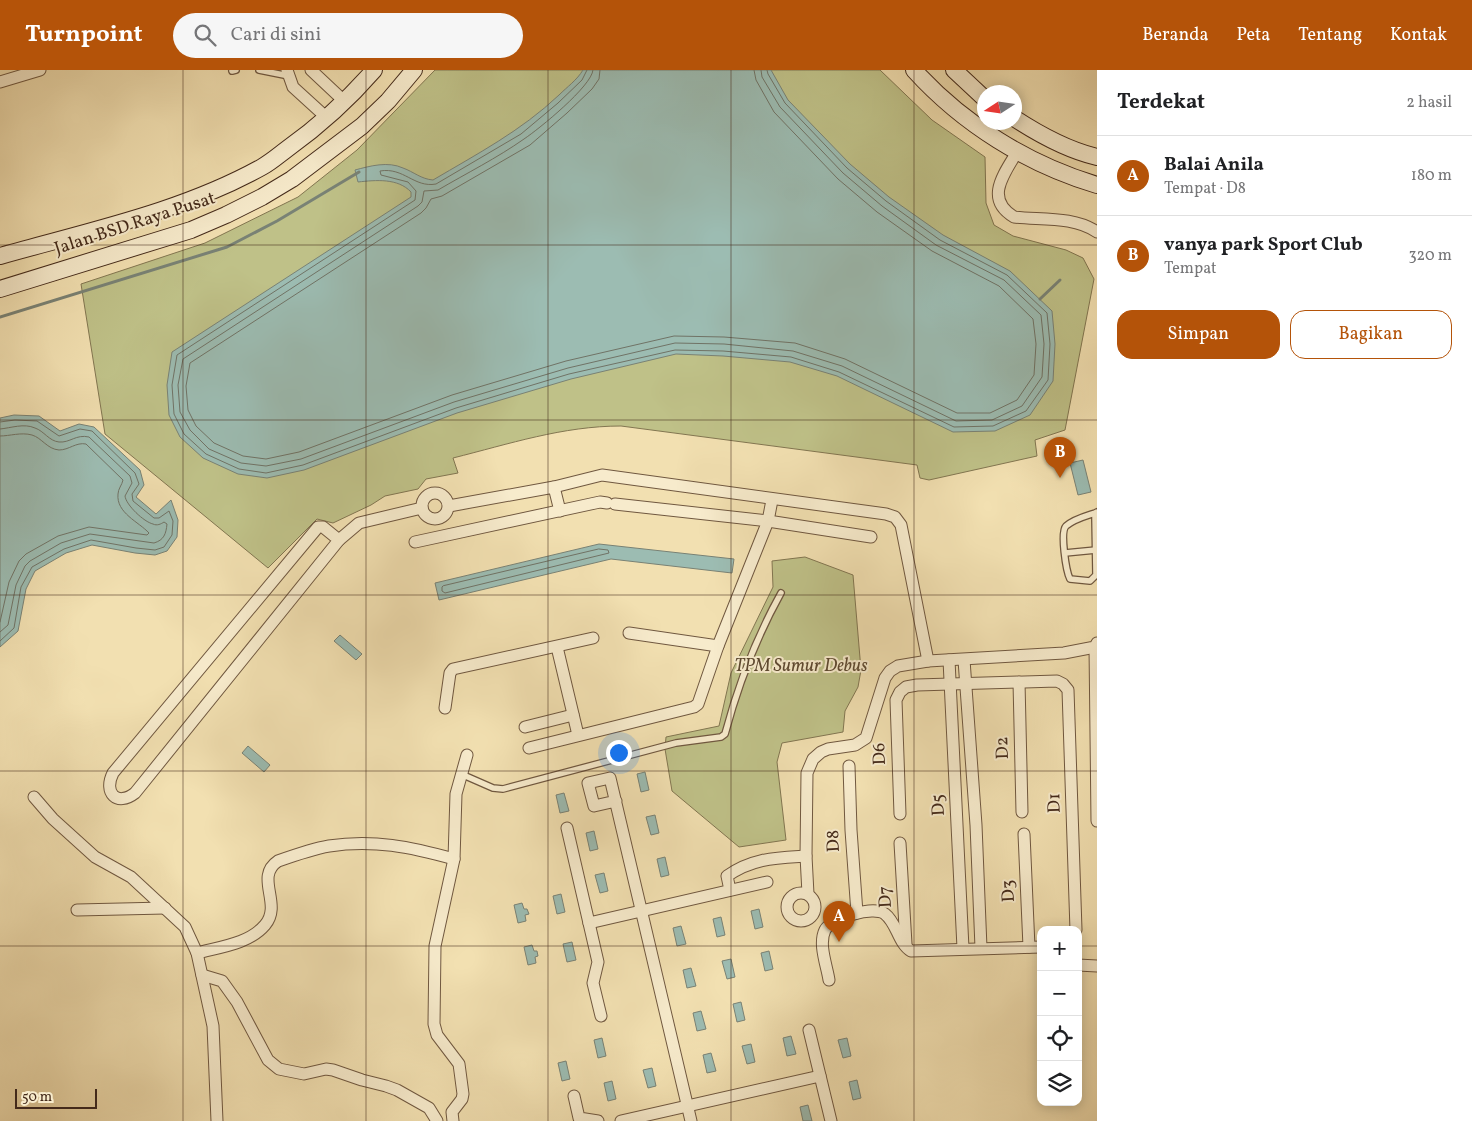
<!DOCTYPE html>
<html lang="id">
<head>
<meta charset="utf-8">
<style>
	:root { --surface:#fff; --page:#f6f6f6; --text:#202124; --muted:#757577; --line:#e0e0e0; --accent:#b45309 }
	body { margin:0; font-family:Vollkorn,serif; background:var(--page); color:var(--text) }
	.controls { position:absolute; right:15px; bottom:15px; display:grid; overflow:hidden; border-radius:10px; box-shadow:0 2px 12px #0003 }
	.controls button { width:45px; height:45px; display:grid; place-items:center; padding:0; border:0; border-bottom:1px solid var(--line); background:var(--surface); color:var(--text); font:25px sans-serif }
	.compass { position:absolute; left:977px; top:15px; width:45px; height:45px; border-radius:50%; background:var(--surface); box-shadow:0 2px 12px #0003; rotate:258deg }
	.scale { position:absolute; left:15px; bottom:12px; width:82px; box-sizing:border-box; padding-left:5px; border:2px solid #442a1a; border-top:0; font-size:14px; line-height:18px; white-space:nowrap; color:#442a1a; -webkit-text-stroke:4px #f7ebcc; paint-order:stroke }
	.you { position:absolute; left:618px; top:682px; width:18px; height:18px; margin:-12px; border:4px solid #fff; border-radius:50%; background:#1a73e8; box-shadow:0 0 0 8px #1a73e833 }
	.badge { display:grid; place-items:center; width:32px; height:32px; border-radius:50%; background:var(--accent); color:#fff; font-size:16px; font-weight:700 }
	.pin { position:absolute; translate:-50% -41px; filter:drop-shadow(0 1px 2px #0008) }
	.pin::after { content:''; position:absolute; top:26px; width:18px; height:15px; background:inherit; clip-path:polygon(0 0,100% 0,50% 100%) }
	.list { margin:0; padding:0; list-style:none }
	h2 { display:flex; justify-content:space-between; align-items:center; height:65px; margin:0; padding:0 20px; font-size:21px }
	h2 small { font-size:16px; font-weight:400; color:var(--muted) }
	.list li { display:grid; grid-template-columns:32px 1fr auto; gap:15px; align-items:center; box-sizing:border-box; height:80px; padding:0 20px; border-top:1px solid var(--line) }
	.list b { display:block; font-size:19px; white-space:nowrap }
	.list p { margin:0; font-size:16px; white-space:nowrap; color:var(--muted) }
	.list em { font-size:16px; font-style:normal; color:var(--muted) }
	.actions { display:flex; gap:10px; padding:15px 20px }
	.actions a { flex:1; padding:11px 0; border:1px solid var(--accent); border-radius:15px; text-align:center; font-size:18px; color:var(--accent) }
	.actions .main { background:var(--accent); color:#fff }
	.icon { flex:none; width:28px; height:28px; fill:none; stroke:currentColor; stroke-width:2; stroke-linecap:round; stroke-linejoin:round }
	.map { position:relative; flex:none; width:1097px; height:1051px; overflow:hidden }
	header { display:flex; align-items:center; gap:30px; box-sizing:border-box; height:70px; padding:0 25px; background:var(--accent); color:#fff }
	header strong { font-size:24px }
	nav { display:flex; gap:28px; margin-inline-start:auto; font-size:18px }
	.search { width:350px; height:45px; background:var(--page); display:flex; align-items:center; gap:12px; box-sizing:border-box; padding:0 18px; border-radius:28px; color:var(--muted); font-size:19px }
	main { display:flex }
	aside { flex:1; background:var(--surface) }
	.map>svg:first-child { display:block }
</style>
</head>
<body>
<header>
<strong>Turnpoint</strong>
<div class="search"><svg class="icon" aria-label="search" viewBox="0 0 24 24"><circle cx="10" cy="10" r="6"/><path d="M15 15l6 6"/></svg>Cari di sini</div>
<nav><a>Beranda</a><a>Peta</a><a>Tentang</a><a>Kontak</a></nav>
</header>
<main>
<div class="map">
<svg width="1097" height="1051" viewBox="0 0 1097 1051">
	<rect width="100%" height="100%" fill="#f2e0b1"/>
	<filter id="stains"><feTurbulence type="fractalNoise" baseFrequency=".004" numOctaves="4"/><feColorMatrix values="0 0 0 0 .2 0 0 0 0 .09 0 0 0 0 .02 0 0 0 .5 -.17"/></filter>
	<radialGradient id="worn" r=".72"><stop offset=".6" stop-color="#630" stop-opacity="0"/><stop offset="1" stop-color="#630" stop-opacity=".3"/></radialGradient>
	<!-- green -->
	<g fill="#bfc188" stroke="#827651">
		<path d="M435,0H880L932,50L985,87L986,133L994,155L1013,166L1066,180L1083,188L1094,209L1065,360L1035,370L1037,386L929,410L920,408L917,395L621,356C563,356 509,374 453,388L458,403L426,409L418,419L385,426L371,435L333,453L317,449L268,498L105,364L81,214L205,173L298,127L357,80Z"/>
		<polygon points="805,487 853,505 861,600 858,617 845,641 843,662 782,673 777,692 786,770 739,777 672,721 665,679 666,667 719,656 731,603 773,517 772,491"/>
	</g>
	<!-- water -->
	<g fill="#9cbcb2" stroke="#798275">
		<path d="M583,0H771L788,30L850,94L889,127L943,165L1010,201L1052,241L1055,274L1053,311L1030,345L995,361L953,362L837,306L790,292L723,286L676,284L571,309L457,343L304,400L267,408L238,404L203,388L180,367L169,345L167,315L172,282L411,127V122C398,108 376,110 358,112L355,100C370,96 388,91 403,98C414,102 421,109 433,110C477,84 521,61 559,25C567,17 577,10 583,0Z"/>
		<polygon points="14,345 39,346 60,361 79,354 94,357 140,400 144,415 136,427 156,444 171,430 178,450 177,467 167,481 155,485 135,483 92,475 66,483 35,501 26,519 18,561 0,577 0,348"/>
		<polygon points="1083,390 1091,422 1078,425 1070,393"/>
		<polygon points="599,474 734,489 732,503 611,489 439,530 435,513"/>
		<polygon points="340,565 362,584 356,590 334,571"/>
		<polygon points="248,676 270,695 264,702 242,683"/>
		<polygon points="645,702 649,720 641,722 637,704"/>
		<polygon points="564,723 569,741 560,743 556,725"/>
		<polygon points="655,745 659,763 651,765 646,747"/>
		<polygon points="594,761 598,779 590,781 586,763"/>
		<polygon points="665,787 669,805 661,807 657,789"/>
		<polygon points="604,803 608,821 600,823 595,805"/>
		<polygon points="561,824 565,842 557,844 553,826"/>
		<polygon points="522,833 524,839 527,839 529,844 525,845 526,851 518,853 514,835"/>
		<polygon points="759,839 763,857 755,859 751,841"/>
		<polygon points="721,847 725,865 717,867 713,849"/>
		<polygon points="681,856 686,874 677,876 673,858"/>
		<polygon points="572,872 576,890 567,892 563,874"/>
		<polygon points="532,875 534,881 537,881 538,886 535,887 536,893 528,895 524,877"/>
		<polygon points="769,881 773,899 765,901 761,883"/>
		<polygon points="731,889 735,907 727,909 722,891"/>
		<polygon points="691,898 696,916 687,918 683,900"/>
		<polygon points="741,932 745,950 737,952 733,934"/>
		<polygon points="701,941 706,959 697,961 693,943"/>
		<polygon points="791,966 796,984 787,986 783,968"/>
		<polygon points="602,968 606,986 598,988 594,970"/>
		<polygon points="847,968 851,986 843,988 838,970"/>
		<polygon points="751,974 755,992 747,994 742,976"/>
		<polygon points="711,983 716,1001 707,1003 703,985"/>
		<polygon points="566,991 570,1009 562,1011 558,993"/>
		<polygon points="652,998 656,1016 648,1018 643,1000"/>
		<polygon points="857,1010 861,1028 853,1030 849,1012"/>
		<polygon points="612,1011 616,1029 608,1031 604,1013"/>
		<polygon points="808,1035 812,1051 803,1051 800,1037"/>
	</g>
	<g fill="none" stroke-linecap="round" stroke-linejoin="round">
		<!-- shore -->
		<g stroke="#707366" stroke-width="1">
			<path d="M587,0L582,10L558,33L521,64L436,114C414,118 404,97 380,101L381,105L408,112L416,121L415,130L177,285L172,315L174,344L184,364L206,384L239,399L266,403L303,395L456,338L569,304L675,280L723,281L791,287L839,302L954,357L993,356L1026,341L1048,310L1050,274L1047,243L1007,205L940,170L886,131L847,98L785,33L768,4L767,0"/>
			<path d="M593,0C592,16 539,59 524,69C497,88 467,103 438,120L424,121L422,132L418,136L183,289L178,315L180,342L190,360L209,379L241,393L266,396L301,389L454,332L568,298L675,273L724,274L793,281L842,296L956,351L992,350L1022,336L1042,307L1044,274L1041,245L1004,210L936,175L882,136L843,103L780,37L762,7L761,0"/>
			<polyline points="600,0 599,9 592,19 567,43 530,75 442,126 431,129 426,138 421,143 190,293 186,316 188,340 196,356 214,373 243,386 266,389 299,382 452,325 566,291 674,266 724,267 795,273 845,289 957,343 990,343 1017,330 1034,305 1036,274 1033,249 999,216 932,181 877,142 838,109 774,42 756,10 754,0"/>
			<polyline points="0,352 15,350 37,351 59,366 80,359 92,361 135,403 139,414 132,424 133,431 154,448 159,448 169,441 173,451 172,465 164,477 155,480 136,478 91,470 64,479 32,497 21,517 14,558 0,571"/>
			<path d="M0,359C11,358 24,353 35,358C44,361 49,371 59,372C70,373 76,364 89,367L130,406L132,413L125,426C126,435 144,452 153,454C157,456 161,454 164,452L167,454C166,464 164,470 154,473L90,464L61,473L30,491L25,496L16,515L8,555L0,562"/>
			<path d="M0,366C10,366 21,362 32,365C42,368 47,379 59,380C69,380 76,372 86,374L123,410C122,415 118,419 118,424C116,443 139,452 149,463L147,465L89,457L58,466L26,484L19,491L9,512L0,552"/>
			<polygon points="599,479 608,480 609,483 445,523 442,521 442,517 443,516"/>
		</g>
		<!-- stream -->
		<g stroke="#798275" stroke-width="3">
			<polyline points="1040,229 1060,210"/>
			<polyline points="0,247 227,177 277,151 359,102"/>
		</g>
		<!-- lane casing -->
		<g stroke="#705840" stroke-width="8">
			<g id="lane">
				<polyline points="259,0 289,6"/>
				<polyline points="232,1 236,0"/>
				<path d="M1095,443C1086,446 1074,449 1066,456C1060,462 1066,501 1070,509L1090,511L1096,505L1095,447V443L1097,442"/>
				<polyline points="1065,483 1096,480"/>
				<path d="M461,704L493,718L503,719L676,673L721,667L725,664C738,615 756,568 781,523"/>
			</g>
		</g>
		<!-- street casing -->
		<g stroke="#705840" stroke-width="13">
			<g id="street">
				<polyline points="287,0 293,17 327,48"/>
				<polyline points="311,0 344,31"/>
				<polyline points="0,12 40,0"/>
				<path d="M1017,82C1004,104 984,129 1014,147C1041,150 1074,146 1097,162"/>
				<polyline points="554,417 560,441"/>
				<circle cx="435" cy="436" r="13"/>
				<polyline points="615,434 768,451 871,467"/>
				<polyline points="449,436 554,417 602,405 886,444 895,447 901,455 928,591"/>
				<path d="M318,457H323L339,470L135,723C117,737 103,723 113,703Z"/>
				<polyline points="339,470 359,453 422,438"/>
				<polyline points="415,472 600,432 607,433"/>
				<polyline points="629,563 718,576"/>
				<polyline points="557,577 578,665"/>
				<polyline points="1095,577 1097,751"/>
				<polyline points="949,590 963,878"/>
				<polyline points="964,590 976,755 981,878"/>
				<polyline points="1019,612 1022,742"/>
				<polyline points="445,638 450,603 453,599 593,568"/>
				<polyline points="525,657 573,645"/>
				<polyline points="529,678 694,637 698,634 718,576 768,451 772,430"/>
				<polyline points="849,696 851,760 857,843"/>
				<polyline points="34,727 53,749 95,787 131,807 185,857 197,883 213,956 217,1051"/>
				<polyline points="616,731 594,736 588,713 610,708 691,1051"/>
				<polyline points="900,744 896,630 900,622 906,617 917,615 1057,611 1063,614 1068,620 1076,860"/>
				<polyline points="567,758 598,892 593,913 601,946"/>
				<polyline points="1024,764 1029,877"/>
				<polyline points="900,773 906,874"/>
				<path d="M730,820L727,806C753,788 776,788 806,786"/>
				<circle cx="801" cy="837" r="14"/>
				<polyline points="808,824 806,786 807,703 813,689 821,682 828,679 855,675 866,668 885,608 890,601 898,596 928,591 1064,583 1095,577 1097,573"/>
				<polyline points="77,840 165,838"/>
				<polyline points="589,853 767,812"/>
				<path d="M197,883C219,877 249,874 265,855C283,834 254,807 278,791C295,785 312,779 329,776C373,769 411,777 454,789"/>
				<polyline points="1078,895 1097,896"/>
				<polyline points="202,905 222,911 237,932 268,990 279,999 304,1004 326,999 333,1000 362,1010 386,1016 397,1020 429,1038 437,1051"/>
				<path d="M829,910C827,896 818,874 825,860C831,848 874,835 885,844C897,853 898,873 911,881L1041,877"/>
				<polyline points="809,960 831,1051"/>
				<polyline points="574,1026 579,1048 598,1051"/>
				<polyline points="453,1051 452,1042 462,1029 463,1024 459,994 437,965 434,954 435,876 454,789 456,724 467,685"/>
				<polyline points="621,1051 820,1006"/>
			</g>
		</g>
		<!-- secondary casing -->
		<g stroke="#442a1a" stroke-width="18">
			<g id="secondary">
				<path d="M914,0C963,54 1027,94 1097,115"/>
				<polyline points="954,0 984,28"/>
				<path d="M1014,48C1040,65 1067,80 1097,87"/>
				<path d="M0,186C88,161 181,142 262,97C271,92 279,85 287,79C319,56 348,30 374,0"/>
				<polyline points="0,219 191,160 226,145 262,127 292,109 362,56 388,31 414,0"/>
			</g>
		</g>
		<!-- lane -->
		<use href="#lane" stroke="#f7ebcc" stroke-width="5.5"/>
		<!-- street -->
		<use href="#street" stroke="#f7ebcc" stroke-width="11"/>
		<!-- secondary -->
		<use href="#secondary" stroke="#f7ebcc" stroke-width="16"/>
	</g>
	<!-- grid -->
	<path fill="none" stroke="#442a1a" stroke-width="1" stroke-opacity="0.55" d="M183,0V1051M366,0V1051M548,0V1051M731,0V1051M914,0V1051M0,175H1097M0,350H1097M0,525H1097M0,701H1097M0,876H1041M1078,876H1097"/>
	<g text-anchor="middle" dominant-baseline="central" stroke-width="4" stroke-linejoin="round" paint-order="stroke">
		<!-- street labels -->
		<g font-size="18" fill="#442a1a" stroke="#f7ebcc">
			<text transform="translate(135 154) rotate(-18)">Jalan BSD Raya Pusat</text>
			<text transform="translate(1003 678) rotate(-92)">D2</text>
			<text transform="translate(880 684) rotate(-92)">D6</text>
			<text transform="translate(1055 733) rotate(-92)">D1</text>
			<text transform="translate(939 735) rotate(-93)">D5</text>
			<text transform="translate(834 771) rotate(-93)">D8</text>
			<text transform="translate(1009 821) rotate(-93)">D3</text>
			<text transform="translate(886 827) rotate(-93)">D7</text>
		</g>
		<!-- park labels -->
		<g font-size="18" font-style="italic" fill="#5d4830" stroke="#f7ebcc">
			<text x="801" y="596">TPM Sumur Debus</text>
		</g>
	</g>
	<rect width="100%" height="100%" filter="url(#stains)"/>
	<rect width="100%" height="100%" fill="url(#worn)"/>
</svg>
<div class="controls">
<button>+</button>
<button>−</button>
<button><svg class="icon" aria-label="locate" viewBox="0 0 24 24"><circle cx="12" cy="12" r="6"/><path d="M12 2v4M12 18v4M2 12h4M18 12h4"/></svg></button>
<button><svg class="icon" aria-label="layers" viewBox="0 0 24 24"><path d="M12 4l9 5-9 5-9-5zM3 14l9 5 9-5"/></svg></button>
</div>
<svg class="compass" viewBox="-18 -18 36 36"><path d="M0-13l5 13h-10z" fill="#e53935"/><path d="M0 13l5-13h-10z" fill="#757577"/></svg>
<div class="scale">50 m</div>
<div class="you"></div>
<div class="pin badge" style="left:839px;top:872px">A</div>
<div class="pin badge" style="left:1060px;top:408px">B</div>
</div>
<aside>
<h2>Terdekat<small>2 hasil</small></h2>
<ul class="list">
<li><span class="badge">A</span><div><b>Balai Anila</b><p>Tempat · D8</p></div><em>180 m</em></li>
<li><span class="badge">B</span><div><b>vanya park Sport Club</b><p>Tempat</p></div><em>320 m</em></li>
</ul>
<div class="actions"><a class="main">Simpan</a><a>Bagikan</a></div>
</aside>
</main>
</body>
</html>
